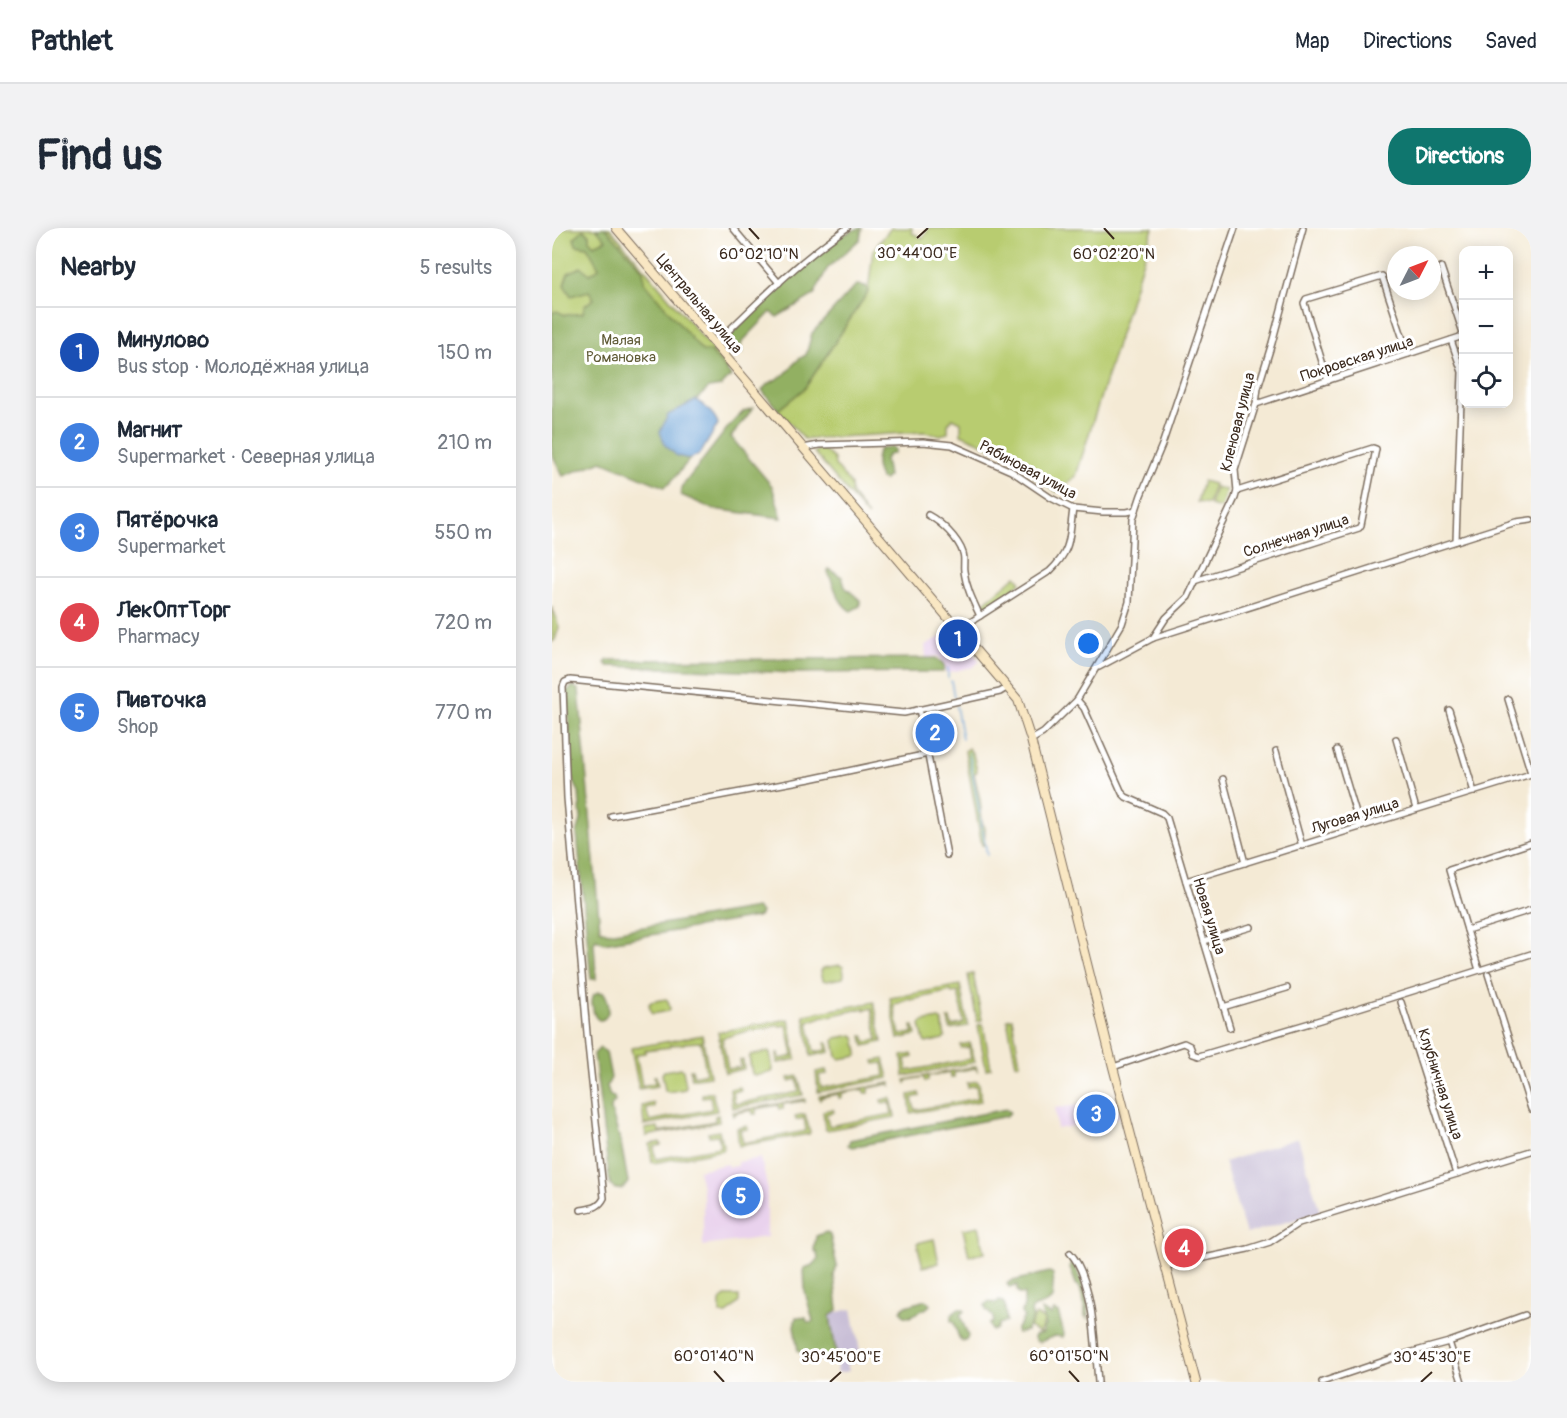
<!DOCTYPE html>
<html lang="en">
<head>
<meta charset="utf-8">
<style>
	:root { --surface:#fff; --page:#f2f2f3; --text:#1f2937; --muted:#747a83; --line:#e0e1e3; --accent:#0f766e }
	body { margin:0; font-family:Pangolin,sans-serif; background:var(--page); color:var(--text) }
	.controls { position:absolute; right:18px; top:18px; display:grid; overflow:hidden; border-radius:12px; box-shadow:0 3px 15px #0003 }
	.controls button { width:54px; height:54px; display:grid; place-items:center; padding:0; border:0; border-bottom:2px solid var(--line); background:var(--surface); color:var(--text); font:30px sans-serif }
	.compass { position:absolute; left:835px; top:18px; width:54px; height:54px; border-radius:50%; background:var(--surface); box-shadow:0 3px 15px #0003; rotate:48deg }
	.you { position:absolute; left:537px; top:416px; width:21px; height:21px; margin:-15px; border:4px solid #fff; border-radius:50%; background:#1a73e8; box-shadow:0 0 0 9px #1a73e833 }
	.badge { display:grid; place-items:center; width:39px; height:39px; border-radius:50%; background:var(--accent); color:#fff; font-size:20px; font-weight:700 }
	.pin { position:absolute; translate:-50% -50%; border:3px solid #fff; box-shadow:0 2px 6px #0006 }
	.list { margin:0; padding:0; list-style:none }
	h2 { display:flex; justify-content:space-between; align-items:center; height:78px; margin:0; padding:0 24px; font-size:26px }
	h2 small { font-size:20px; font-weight:400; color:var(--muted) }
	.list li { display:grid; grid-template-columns:39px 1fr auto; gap:18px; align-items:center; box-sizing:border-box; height:90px; padding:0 24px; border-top:2px solid var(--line) }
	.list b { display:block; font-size:22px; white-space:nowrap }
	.list p { margin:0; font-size:20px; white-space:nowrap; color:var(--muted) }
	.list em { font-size:20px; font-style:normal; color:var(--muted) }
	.icon { flex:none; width:33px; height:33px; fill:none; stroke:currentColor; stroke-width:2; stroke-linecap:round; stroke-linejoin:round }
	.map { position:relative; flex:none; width:979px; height:1154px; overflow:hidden; border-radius:24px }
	header { display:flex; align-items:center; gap:36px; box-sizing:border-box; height:84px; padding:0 30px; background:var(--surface); border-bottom:2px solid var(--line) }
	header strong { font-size:28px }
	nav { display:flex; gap:33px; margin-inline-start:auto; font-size:21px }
	.intro { display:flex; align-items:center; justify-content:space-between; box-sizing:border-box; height:144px; padding:0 36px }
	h1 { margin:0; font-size:42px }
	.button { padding:15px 27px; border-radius:24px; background:var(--accent); color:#fff; font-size:21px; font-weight:700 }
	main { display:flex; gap:36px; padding:0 36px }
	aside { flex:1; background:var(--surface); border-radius:24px; box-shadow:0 3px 15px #0003 }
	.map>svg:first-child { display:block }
</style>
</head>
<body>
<header>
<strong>Pathlet</strong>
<nav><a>Map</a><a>Directions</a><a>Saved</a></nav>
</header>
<div class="intro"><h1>Find us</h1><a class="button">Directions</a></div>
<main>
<aside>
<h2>Nearby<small>5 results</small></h2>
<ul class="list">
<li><span class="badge" style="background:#1a4fb4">1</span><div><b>Минулово</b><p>Bus stop · Молодёжная улица</p></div><em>150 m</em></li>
<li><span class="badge" style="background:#3f7fe0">2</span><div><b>Магнит</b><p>Supermarket · Северная улица</p></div><em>210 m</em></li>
<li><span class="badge" style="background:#3f7fe0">3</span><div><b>Пятёрочка</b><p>Supermarket</p></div><em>550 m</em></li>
<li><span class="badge" style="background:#e0444e">4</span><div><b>ЛекОптТорг</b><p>Pharmacy</p></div><em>720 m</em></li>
<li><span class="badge" style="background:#3f7fe0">5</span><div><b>Пивточка</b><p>Shop</p></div><em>770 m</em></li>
</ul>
</aside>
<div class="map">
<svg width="979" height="1154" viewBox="0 0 979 1154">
	<rect width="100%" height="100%" fill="#fff"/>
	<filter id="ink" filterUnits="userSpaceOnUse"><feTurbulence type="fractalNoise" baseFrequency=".0167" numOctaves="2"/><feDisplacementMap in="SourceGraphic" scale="12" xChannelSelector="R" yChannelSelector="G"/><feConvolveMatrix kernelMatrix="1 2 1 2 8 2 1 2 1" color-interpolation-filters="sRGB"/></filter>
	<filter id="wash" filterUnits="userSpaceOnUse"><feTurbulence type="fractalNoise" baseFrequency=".008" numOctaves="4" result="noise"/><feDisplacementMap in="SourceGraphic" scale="24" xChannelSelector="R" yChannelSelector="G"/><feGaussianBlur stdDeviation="1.35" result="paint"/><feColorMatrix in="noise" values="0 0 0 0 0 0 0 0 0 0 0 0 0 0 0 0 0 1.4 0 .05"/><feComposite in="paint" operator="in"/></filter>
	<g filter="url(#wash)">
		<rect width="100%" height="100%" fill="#f4ead5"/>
		<!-- built -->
		<g fill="#e9d2ed">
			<polygon points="399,404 410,417 412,416 428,433 421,439 394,445 392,434 386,428 374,429 373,417"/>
			<polygon points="564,873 568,889 505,901 503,880"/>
			<polygon points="209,930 215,958 215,1009 151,1018 151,964 146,942 176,936 177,939 186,938 186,934"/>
		</g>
		<!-- industrial -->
		<g fill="#c9bfd7">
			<polygon points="746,910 768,984 694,1006 672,934"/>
			<polygon points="300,1081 310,1133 295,1136 297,1143 286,1145 275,1086"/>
		</g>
		<!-- green -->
		<g fill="#b8cc70" stroke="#7a7b47" stroke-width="1.5">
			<polygon points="0,0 58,0 177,141 152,162 0,219"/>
			<polygon points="339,0 360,0 360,5 371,10 377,0 601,0 524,248 505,264 481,249 480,237 409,206 409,194 401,190 396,196 396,205 388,207 372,204 252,211 226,182 253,160 316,64 321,22"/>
			<polygon points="268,221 272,222 282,231 283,237 299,257 299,265 316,289 265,228 262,224"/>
			<polygon points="651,253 662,256 656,276 645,274"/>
			<polygon points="663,259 674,262 669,280 658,277"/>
			<polygon points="464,348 469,354 435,381 431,376"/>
			<polygon points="0,379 7,399 3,412 0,414"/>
			<polygon points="416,520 421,526 425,543 422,546 428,572 430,594 433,600 432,617 430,617 413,523"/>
			<polygon points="288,737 291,739 292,747 291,750 274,753 271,752 269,743 271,740"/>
			<polygon points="421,746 430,792 425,793 416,747"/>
			<polygon points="408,757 416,798 398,801 396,791 398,791 400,798 412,795 406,764 400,765 399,763 359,772 358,771 342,777 348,807 361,805 360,798 362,798 364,807 346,811 338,770"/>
			<polygon points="114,771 116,773 118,781 116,783 101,786 99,785 97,776 99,774"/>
			<polygon points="322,774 330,814 312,818 310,808 312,808 314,814 326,812 320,780 313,782 313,780 273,789 272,788 256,794 262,824 275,822 273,815 276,815 278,824 259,828 252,787"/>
			<polygon points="460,790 468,835 464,836 455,791"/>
			<polygon points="237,791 244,831 226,835 225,825 227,825 228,831 241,828 235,797 228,798 227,797 201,803 200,802 170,810 176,841 189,839 188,832 191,832 192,841 173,845 166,804"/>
			<polygon points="387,791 390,793 393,809 391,811 374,815 372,813 368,797 370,794"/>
			<polygon points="431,796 439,840 434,841 426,797"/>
			<polygon points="150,807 158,848 140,851 138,841 140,841 142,848 154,845 149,814 132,815 132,816 118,817 118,819 93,822 93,825 84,826 90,858 103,855 102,848 104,848 106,858 87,861 79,820"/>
			<polygon points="301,807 303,809 306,825 305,828 288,831 285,829 282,813 284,810"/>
			<polygon points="418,815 423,834 352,848 350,828 360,826 361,829 353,831 355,843 419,831 417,819 409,820 408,817"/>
			<polygon points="216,824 218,825 221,842 220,844 203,848 200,846 197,829 199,827"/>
			<polygon points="332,831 337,850 266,864 264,844 274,842 275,846 267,847 269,860 333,848 331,835 323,836 322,833"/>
			<polygon points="424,838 425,842 423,840 402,844 402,849 399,849 398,844 376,848 376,853 373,853 371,849 356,852 354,855 353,852"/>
			<polygon points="129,840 131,842 134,858 133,861 116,864 113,862 110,846 112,843"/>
			<polygon points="246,848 251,867 180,880 178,861 188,859 189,862 181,864 183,876 247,864 245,851 237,853 236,850"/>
			<polygon points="425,853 427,855 429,873 359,885 357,867 367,865 368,868 360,870 363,882 426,870 424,857 416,859 415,855"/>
			<polygon points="339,855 339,858 337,856 317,860 317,865 313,865 312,861 290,865 290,870 287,870 286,866 270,869 268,872 267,868"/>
			<polygon points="160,864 165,883 92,897 90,878 102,875 102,879 94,880 97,893 160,881 158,868 150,869 150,866"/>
			<polygon points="339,870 343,889 275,902 273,901 271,883 281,881 282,884 274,886 277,898 340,886 338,874 330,875 329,872"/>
			<polygon points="253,871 253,874 251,873 231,876 231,881 227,881 226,877 204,881 204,886 201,886 200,882 184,885 182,888 181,884"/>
			<polygon points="253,886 258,904 257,906 187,918 185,900 195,898 196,901 188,902 191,915 254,903 252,890 244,892 243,888"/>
			<polygon points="166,887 167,894 94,908 93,901 106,899 107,904 163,893 163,888"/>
			<polygon points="167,903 172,920 170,922 102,935 100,934 98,916 108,914 109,917 102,919 104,931 168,919 166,907 157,908 156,905"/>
			<polygon points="427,998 433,1025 417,1028 411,1001"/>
			<polygon points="382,1011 387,1035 371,1039 365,1015"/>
			<polygon points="173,1068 187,1068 187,1074 175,1086 168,1086 168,1074"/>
			<polygon points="484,1087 493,1092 487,1105 477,1099"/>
		</g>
		<!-- forest -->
		<g fill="#92b062" stroke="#666d40" stroke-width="1.5">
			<polygon points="44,0 54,0 91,42 92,54 150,123 158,123 179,148 169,158 157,160 144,172 116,187 125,228 138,231 118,255 112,259 50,233 11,248 0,226 0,85 5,83 13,87 31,85 32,78 42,71 37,63 19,68 12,57 16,45 29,39 38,46 47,40 35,19 24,17 22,10 31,2 37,6 37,12 42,17 54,12"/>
			<path d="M310,0L308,11L275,41L262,67L225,89L219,84L189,115L191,124L184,127L175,117L176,110C202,84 276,4 310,0Z"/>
			<path d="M304,57L314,58L316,64L253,160L226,182L210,162C218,152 224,153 233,146C242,138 242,132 254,127L260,105Z"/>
			<polygon points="201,180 179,209 220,258 230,290 161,281 129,267 129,260 177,198 192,183"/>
			<path d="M340,219L343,222L342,225L336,227L333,231L336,248L333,252L329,251C323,243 322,229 328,221Z"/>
			<path d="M277,341L290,349L293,359L308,372V378L299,383C286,376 282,357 276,344Z"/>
			<polygon points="384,430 391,435 393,440 391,444 244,445 56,438 53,435 56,432"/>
			<polygon points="21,458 27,462 48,701 56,705 204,680 209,684 208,687 205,689 52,715 44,711 42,715 44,749 44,751 39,751 25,605 29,592 27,564 20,550 15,463"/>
			<path d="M47,764L52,765C66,787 44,804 41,781C40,775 39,772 42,766Z"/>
			<path d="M48,820L54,824L59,850L55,858L58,868L62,869L63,874L60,876L59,882L69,915L76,954C72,962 65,964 58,957L42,826Z"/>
			<polygon points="454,881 458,884 455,888 300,919 296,917 298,912"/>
			<path d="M274,1004L278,1007L285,1038L282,1047L286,1082L278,1088L285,1131C271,1133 258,1131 246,1123L242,1098L244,1089L254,1090L255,1094L258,1095L261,1093L253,1064L252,1040L261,1037L266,1032L265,1025L262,1022L264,1008Z"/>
			<path d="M519,1034C529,1043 538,1079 536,1091L533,1088V1080L528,1060L524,1056L518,1039Z"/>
			<path d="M497,1044L500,1045C504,1052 499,1061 501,1069C496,1077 489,1076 481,1080L479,1084L481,1090L474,1103L465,1105L464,1102L472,1089L469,1085L472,1078V1066H467L465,1063V1057L458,1060L455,1056L457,1054Z"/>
			<path d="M373,1072L376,1073L378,1077C372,1084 364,1083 358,1089L352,1088L349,1083L351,1079Z"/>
			<polygon points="447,1073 451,1074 453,1078 454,1093 447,1096 445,1101 440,1103 437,1096 441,1094 441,1089 434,1082 433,1077 437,1074 443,1075"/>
			<polygon points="407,1081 411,1081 412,1083 408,1087 416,1108 415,1111 410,1113 407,1110 402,1095 399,1093 399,1087"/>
			<polygon points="489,1082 499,1087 502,1083 506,1084 512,1106 511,1109 503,1108 488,1114 484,1113 482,1110 483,1107 491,1105 491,1100 493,1097"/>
		</g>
		<!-- water -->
		<path fill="#659ed4" stroke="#506479" stroke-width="1.5" d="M144,172C152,177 164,187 166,196L149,225L138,231L125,228L113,217L108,204L116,187Z"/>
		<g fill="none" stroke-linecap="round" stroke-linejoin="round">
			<!-- stream -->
			<g stroke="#659ed4" stroke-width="1.5">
				<polyline points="396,440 396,450"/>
				<polyline points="399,453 402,469"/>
				<polyline points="404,478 410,511"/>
				<polyline points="417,525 435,627"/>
			</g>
		</g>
	</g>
	<g filter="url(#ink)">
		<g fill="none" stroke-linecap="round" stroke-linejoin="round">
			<!-- street casing -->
			<g stroke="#7c6d5e" stroke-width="8">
				<g id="street">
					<polyline points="181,0 227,55"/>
					<polyline points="899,112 910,144 904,313"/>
					<path d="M163,116C205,75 246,33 295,0"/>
					<polyline points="776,153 752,75 754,71 830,48 856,126"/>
					<polyline points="704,176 908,109 911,105 889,39"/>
					<polyline points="251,220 267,217 371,214 400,217 459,243 499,270 521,281 551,284 575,284 584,282"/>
					<path d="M376,287C389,294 406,310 411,325C413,331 411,337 412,343C414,359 421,373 428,388"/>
					<polyline points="643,353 807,300 809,297 824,221 821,220 685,263"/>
					<path d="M406,402L498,343C520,322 517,309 521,281"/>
					<polyline points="601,410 614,390 636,369 683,270 685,263 683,242 704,176 706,160 720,115 751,0"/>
					<polyline points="547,439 601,410 964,294 979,292"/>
					<polyline points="956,471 979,545"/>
					<polyline points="525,472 532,480 570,565 574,569 610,585 615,590 678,800"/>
					<polyline points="367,481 395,627"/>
					<polyline points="897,482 922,564"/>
					<polyline points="844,511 864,581"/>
					<polyline points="479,512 491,505 525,472 570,396 577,374 581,291 589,267 610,217 683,0"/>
					<polyline points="785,522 808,599"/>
					<polyline points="724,523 750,618"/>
					<polyline points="671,551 693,635"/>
					<polyline points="59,588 258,551 376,526"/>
					<polyline points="634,653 979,546"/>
					<polyline points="915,702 979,682"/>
					<polyline points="652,713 699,699"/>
					<polyline points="927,742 897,642 979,615"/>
					<polyline points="936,746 979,881"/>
					<polyline points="849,774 904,946"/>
					<polyline points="671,779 735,760"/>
					<polyline points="561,839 632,815 638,818 641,826 647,828 768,792 979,726"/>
					<path d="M29,982C40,980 47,980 52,970L36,817L15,570L11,459L13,454L18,452L352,485L448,464L456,459"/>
					<path d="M518,1025C542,1050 543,1120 546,1154"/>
					<polyline points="613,1038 696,1021 718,1014 747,995 979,923"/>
					<polyline points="897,1114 910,1154"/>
					<polyline points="770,1154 853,1126 897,1114 973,1087"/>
				</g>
			</g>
			<!-- secondary casing -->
			<g stroke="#7c6d5e" stroke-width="10">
				<polyline id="secondary" points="64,0 466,472 479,512 561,839 644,1154"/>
			</g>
			<!-- street -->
			<use href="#street" stroke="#fff" stroke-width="5"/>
			<!-- secondary -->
			<use href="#secondary" stroke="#f9e7c3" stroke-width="8"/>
		</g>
	</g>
	<!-- ticks -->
	<path fill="none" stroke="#3b2a1e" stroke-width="2" d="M197,0L207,11M552,0L562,11M365,10L376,0M162,1143L172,1154M517,1143L527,1154M278,1154L289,1144M869,1154L880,1144"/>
	<g text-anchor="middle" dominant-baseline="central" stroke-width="6" stroke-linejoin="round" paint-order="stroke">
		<!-- street labels -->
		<g font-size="15" fill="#3b2a1e" stroke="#fff">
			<text transform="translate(147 76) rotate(50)">Центральная улица</text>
			<text transform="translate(805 131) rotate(-18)">Покровская улица</text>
			<text transform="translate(686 194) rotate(-76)">Кленовая улица</text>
			<text transform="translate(476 242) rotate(28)">Рябиновая улица</text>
			<text transform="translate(744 308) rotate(-18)">Солнечная улица</text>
			<text transform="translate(803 588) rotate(-17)">Луговая улица</text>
			<text transform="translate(657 688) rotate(73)">Новая улица</text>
			<text transform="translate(888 856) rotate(72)">Клубничная улица</text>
		</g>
		<!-- park labels -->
		<g font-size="15" fill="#605b37" stroke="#fff">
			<text x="69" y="112">Малая<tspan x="69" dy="17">Романовка</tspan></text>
		</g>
	</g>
	<g font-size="15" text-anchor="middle" fill="#3b2a1e" stroke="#fff" stroke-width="6" stroke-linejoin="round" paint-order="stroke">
		<text x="365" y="30">30°44'00"E</text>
		<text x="207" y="31">60°02'10"N</text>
		<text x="562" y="31">60°02'20"N</text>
		<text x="162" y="1133">60°01'40"N</text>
		<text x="517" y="1133">60°01'50"N</text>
		<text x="289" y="1134">30°45'00"E</text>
		<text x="880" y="1134">30°45'30"E</text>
	</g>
</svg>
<div class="controls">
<button>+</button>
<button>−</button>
<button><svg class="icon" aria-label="locate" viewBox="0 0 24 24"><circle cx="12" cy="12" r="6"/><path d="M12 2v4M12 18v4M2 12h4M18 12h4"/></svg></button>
</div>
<svg class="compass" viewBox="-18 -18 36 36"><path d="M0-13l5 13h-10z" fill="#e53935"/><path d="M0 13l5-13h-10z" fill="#747a83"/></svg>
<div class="you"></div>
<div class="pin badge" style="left:406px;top:411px;background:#1a4fb4">1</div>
<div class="pin badge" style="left:383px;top:505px;background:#3f7fe0">2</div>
<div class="pin badge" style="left:544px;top:886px;background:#3f7fe0">3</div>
<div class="pin badge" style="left:632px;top:1020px;background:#e0444e">4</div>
<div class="pin badge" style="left:189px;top:968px;background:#3f7fe0">5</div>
</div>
</main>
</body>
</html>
